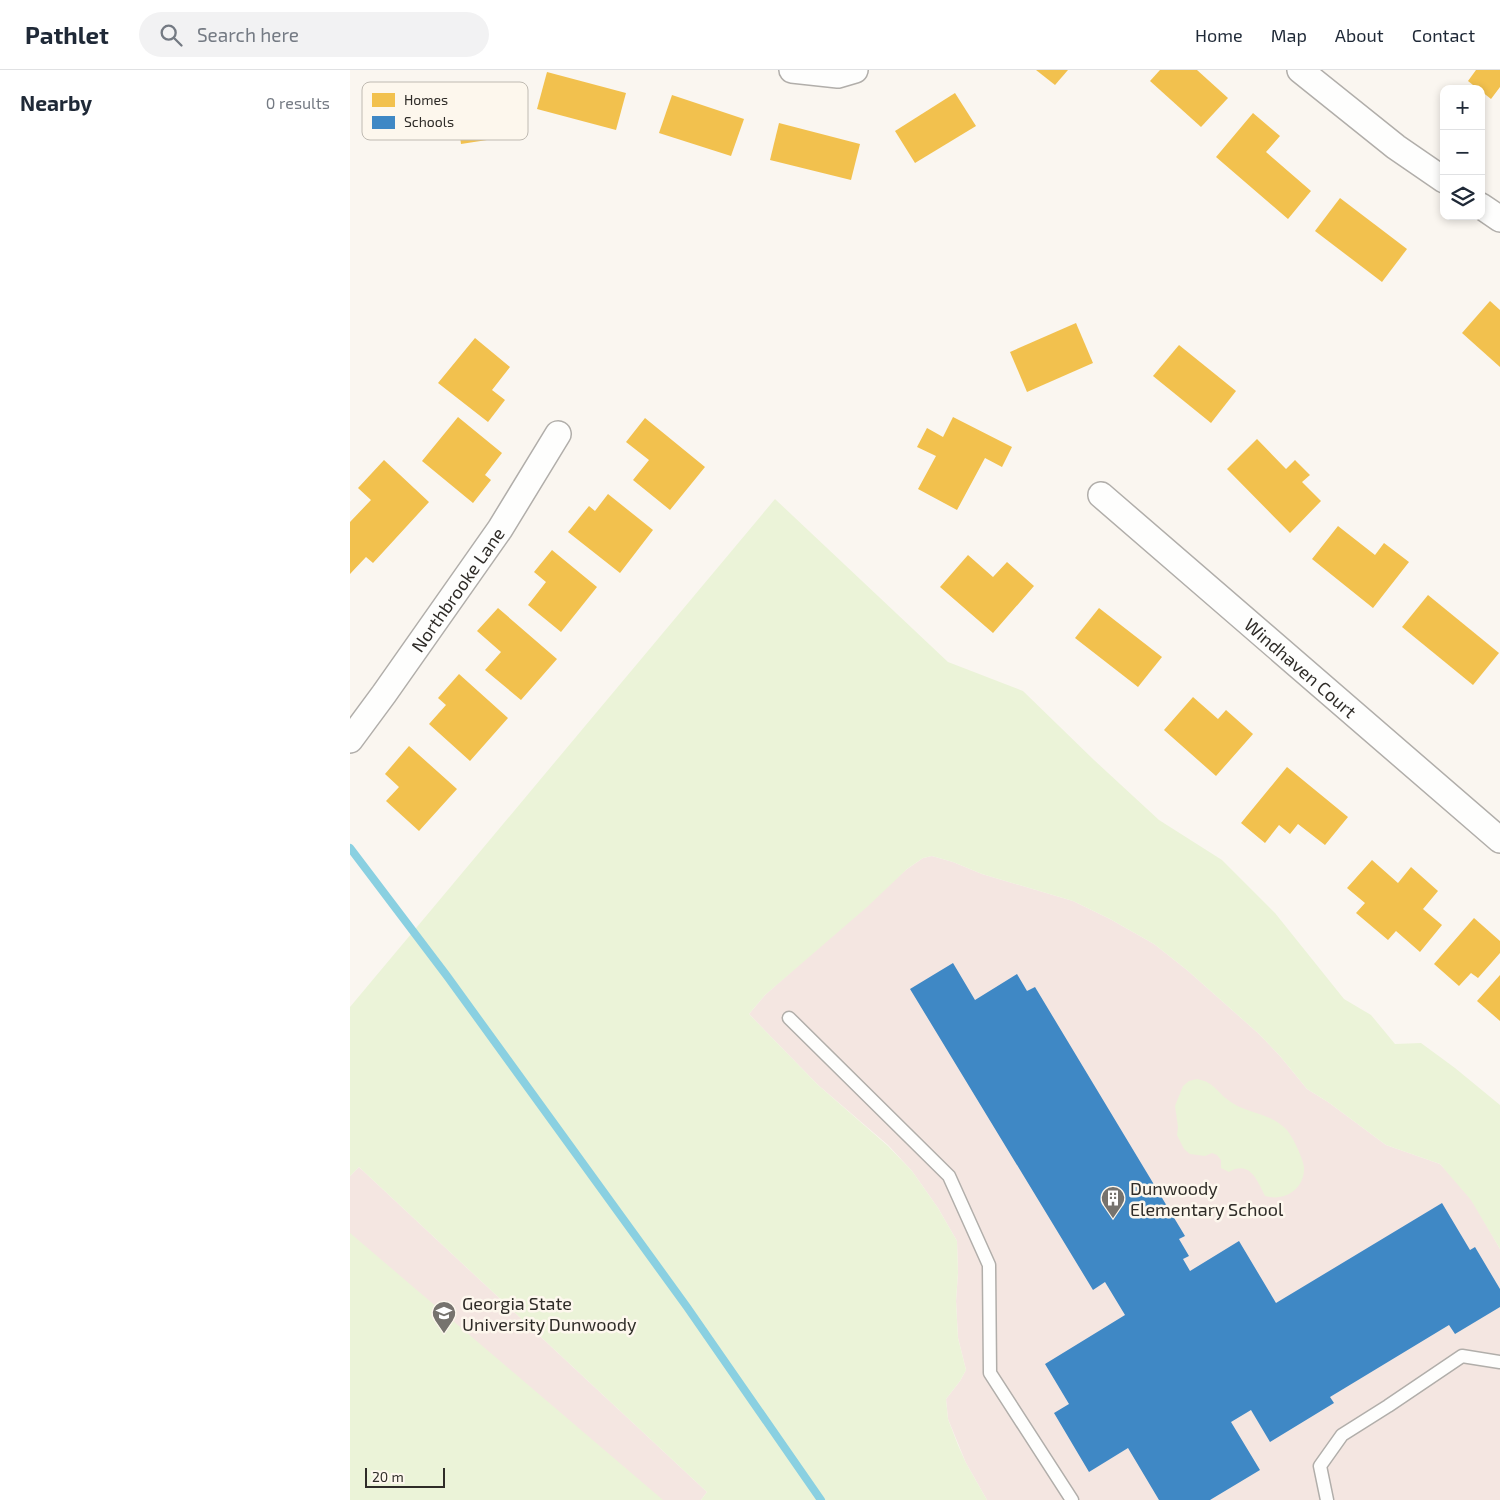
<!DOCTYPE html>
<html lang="en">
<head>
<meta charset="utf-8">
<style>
	:root { --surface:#fff; --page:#f2f2f3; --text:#1f2937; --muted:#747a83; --line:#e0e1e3 }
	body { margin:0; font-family:"Exo 2",sans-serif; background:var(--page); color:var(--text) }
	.controls { position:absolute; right:15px; top:15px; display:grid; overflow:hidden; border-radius:10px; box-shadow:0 2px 8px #0003 }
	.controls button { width:45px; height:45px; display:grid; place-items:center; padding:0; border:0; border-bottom:1px solid var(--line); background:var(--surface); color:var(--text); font:25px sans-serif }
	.scale { position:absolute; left:15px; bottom:12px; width:80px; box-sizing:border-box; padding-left:5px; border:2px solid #2f2c28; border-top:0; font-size:14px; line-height:18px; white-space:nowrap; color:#2f2c28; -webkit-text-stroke:4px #fdf7ed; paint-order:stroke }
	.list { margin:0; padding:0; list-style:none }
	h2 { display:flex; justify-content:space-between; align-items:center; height:65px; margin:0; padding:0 20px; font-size:21px }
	h2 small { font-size:16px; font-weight:400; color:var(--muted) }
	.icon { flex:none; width:28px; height:28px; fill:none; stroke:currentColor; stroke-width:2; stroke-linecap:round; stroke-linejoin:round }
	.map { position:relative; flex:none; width:1150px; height:1430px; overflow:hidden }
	header { display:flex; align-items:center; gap:30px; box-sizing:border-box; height:70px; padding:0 25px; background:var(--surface); border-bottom:1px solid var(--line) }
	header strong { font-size:24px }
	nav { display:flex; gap:28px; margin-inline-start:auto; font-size:18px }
	.search { width:350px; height:45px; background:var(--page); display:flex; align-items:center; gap:12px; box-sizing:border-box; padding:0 18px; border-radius:28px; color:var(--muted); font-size:19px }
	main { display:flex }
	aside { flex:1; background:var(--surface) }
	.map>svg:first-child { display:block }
</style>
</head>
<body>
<header>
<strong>Pathlet</strong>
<div class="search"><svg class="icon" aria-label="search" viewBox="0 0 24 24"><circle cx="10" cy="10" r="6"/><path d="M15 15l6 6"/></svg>Search here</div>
<nav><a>Home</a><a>Map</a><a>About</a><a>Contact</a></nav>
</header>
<main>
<aside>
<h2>Nearby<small>0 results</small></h2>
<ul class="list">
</ul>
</aside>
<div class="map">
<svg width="1150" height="1430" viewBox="0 0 1150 1430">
	<rect width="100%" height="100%" fill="#faf6f0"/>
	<!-- education -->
	<g fill="#f4e6e1">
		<polygon points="582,786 603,792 632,804 723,831 760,849 804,874 837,900 909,964 930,986 957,1019 978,1032 1036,1075 1090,1094 1102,1107 1122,1130 1150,1179 1150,1430 637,1430 616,1393 598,1349 596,1329 610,1311 616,1300 608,1268 606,1231 608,1203 607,1171 588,1138 562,1101 538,1075 468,1015 399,944 415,925 557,799 573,788"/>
		<polygon points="9,1097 357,1422 351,1430 0,1430 0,1106"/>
	</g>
	<!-- green -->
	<g fill="#ebf3d8">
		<polygon points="425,429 598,592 673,621 744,690 809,750 872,790 925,843 994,929 1021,945 1045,974 1071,973 1105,998 1150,1035 1150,1179 1121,1130 1090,1094 1036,1075 978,1032 957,1019 930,986 909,964 837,900 804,874 760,849 723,831 632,804 603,792 582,786 573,788 557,799 517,837 415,925 399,944 468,1015 538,1076 562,1101 588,1138 607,1171 608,1203 606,1231 608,1268 616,1300 610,1311 596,1329 598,1349 608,1375 616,1393 637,1430 351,1430 357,1422 9,1097 0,1106 0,937"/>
		<path d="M847,1009C864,1012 866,1021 878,1030C896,1044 919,1042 936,1059C942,1065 953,1088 954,1097C955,1119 935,1132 915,1126C907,1110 900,1090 879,1102L871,1098V1090L867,1085L862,1083L855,1086L840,1084L834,1079L827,1065L828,1057L825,1036L833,1016L839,1011Z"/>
		<polygon points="0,1162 0,1163 313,1430 0,1430"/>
	</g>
	<!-- homes -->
	<g fill="#f2c14e">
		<polygon points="686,0 718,0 705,15"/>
		<polygon points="810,0 847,0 878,28 851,57 800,11"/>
		<polygon points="1126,0 1150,0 1150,17 1141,29 1131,21 1131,19 1128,19 1118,11"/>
		<polygon points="197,2 276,23 266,60 187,39"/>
		<polygon points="129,13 137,70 111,74 109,60 56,68 50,25"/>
		<polygon points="605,23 626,56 565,93 545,61"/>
		<polygon points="322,25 394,49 381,86 309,63"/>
		<polygon points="903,43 930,66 916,82 961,121 938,149 866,87"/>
		<polygon points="429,53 510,74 501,110 420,90"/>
		<polygon points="990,128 1057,179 1032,212 965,161"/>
		<polygon points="1140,231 1150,240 1150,297 1112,263"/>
		<polygon points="726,253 743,293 677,322 660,282"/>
		<polygon points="125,268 160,297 142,320 155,330 138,352 88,313"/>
		<polygon points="829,275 886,321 861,353 803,306"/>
		<polygon points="108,347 152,383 135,405 141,410 123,433 72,391"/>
		<polygon points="603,347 662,377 652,397 635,388 607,440 568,419 586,386 567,377 577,358 593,367"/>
		<polygon points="295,348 355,397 320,440 283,410 299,390 276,372"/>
		<polygon points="907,369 936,399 945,390 960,405 952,412 971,431 940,463 877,399"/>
		<polygon points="34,390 79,432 23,493 16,487 0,504 0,452 21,430 8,418"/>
		<polygon points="258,424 303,460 270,503 218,462 239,436 245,441"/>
		<polygon points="988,456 1025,485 1034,473 1059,492 1023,538 962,489"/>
		<polygon points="202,480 247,517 211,562 178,535 196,512 184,502"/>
		<polygon points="618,485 643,507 657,492 684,516 643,563 590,517"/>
		<polygon points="1078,525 1149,583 1123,615 1052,557"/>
		<polygon points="148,538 207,589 171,630 135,600 151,582 127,561"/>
		<polygon points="749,538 812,587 788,617 725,568"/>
		<polygon points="109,604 158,648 120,691 79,654 96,635 88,628"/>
		<polygon points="843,627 868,649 876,640 903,664 866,706 814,660"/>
		<polygon points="59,676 107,719 69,761 36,731 49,717 35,704"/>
		<polygon points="937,697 998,747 975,775 948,754 940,764 929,755 915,773 891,753"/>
		<polygon points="1022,790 1048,813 1061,797 1088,821 1073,839 1092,855 1070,882 1046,861 1038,870 1006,843 1015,833 997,818"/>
		<polygon points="1124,848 1150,871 1150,883 1128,908 1121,903 1109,916 1084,894"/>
		<polygon points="1150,905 1150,951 1127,931"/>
	</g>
	<!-- schools -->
	<polygon fill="#3f88c5" points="603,893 625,930 667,904 677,921 685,917 835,1166 829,1169 839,1186 833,1189 840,1201 889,1171 926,1233 1092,1133 1120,1180 1125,1177 1150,1219 1150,1237 1105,1264 1099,1255 980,1327 984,1333 920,1372 901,1340 881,1352 910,1400 860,1430 809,1430 778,1378 739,1402 704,1343 719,1334 695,1294 775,1245 755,1212 743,1220 560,919"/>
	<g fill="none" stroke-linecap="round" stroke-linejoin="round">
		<!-- stream -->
		<polyline stroke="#8ad0e1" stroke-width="8" points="0,778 97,906 337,1237 471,1430"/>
		<!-- service casing -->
		<g stroke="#b1aeaa" stroke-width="15">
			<g id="service">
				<polyline points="439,948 599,1106 639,1195 640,1303 722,1430"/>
				<polyline points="977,1430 970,1396 992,1365 1038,1336 1112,1286 1150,1292"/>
			</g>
		</g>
		<!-- minor casing -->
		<g stroke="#b1aeaa" stroke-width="28">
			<g id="minor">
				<polyline points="442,0 488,5 505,0"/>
				<polyline points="950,0 1046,77 1094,110"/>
				<polyline points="1131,136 1150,149"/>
				<path id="s1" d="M751,425L1150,770"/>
				<path id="s2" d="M0,670L34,624L150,459L208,364"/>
			</g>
		</g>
		<!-- service -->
		<use href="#service" stroke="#fefefd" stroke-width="12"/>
		<!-- minor -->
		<use href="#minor" stroke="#fefefd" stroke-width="25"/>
	</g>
	<!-- icons -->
	<defs>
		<g id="building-pin" transform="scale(1.25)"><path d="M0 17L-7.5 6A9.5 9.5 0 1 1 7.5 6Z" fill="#76736e" stroke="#fdf7ed"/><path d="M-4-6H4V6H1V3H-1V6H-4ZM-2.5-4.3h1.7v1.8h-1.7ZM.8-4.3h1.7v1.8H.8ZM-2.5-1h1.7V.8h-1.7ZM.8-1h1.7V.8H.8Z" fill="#fff"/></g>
		<g id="university-pin" transform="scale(1.25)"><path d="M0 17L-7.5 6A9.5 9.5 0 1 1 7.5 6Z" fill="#76736e" stroke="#fdf7ed"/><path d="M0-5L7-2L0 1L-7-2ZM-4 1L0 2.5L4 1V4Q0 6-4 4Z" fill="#fff"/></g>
	</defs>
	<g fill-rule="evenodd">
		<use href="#building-pin" x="763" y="1128"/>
		<use href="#university-pin" x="94" y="1243"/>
	</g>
	<g text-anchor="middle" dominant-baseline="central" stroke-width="5" stroke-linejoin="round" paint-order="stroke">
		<!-- street labels -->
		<g font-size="18" fill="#2f2c28" stroke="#fdf7ed">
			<text stroke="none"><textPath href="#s2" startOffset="185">Northbrooke Lane</textPath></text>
			<text stroke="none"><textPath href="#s1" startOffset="264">Windhaven Court</textPath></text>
		</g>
		<!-- poi labels -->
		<g font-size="18" fill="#2f2c28" stroke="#fdf7ed" text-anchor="start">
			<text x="780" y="1118">Dunwoody<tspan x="780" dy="21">Elementary School</tspan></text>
			<text x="112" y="1233">Georgia State<tspan x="112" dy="21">University Dunwoody</tspan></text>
		</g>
	</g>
	<!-- legend -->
	<rect x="12" y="12" width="166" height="58" rx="8" fill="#fdf7ed" stroke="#bfbab2" stroke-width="1"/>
	<rect x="22" y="23" width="23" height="14" fill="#f2c14e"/>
	<rect x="22" y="46" width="23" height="13" fill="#3f88c5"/>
	<g font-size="14" fill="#2f2c28">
		<text x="54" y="35">Homes</text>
		<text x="54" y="57">Schools</text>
	</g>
</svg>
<div class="controls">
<button>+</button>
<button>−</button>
<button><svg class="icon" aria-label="layers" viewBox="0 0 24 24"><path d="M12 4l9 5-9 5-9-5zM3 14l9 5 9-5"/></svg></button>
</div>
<div class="scale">20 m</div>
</div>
</main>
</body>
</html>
